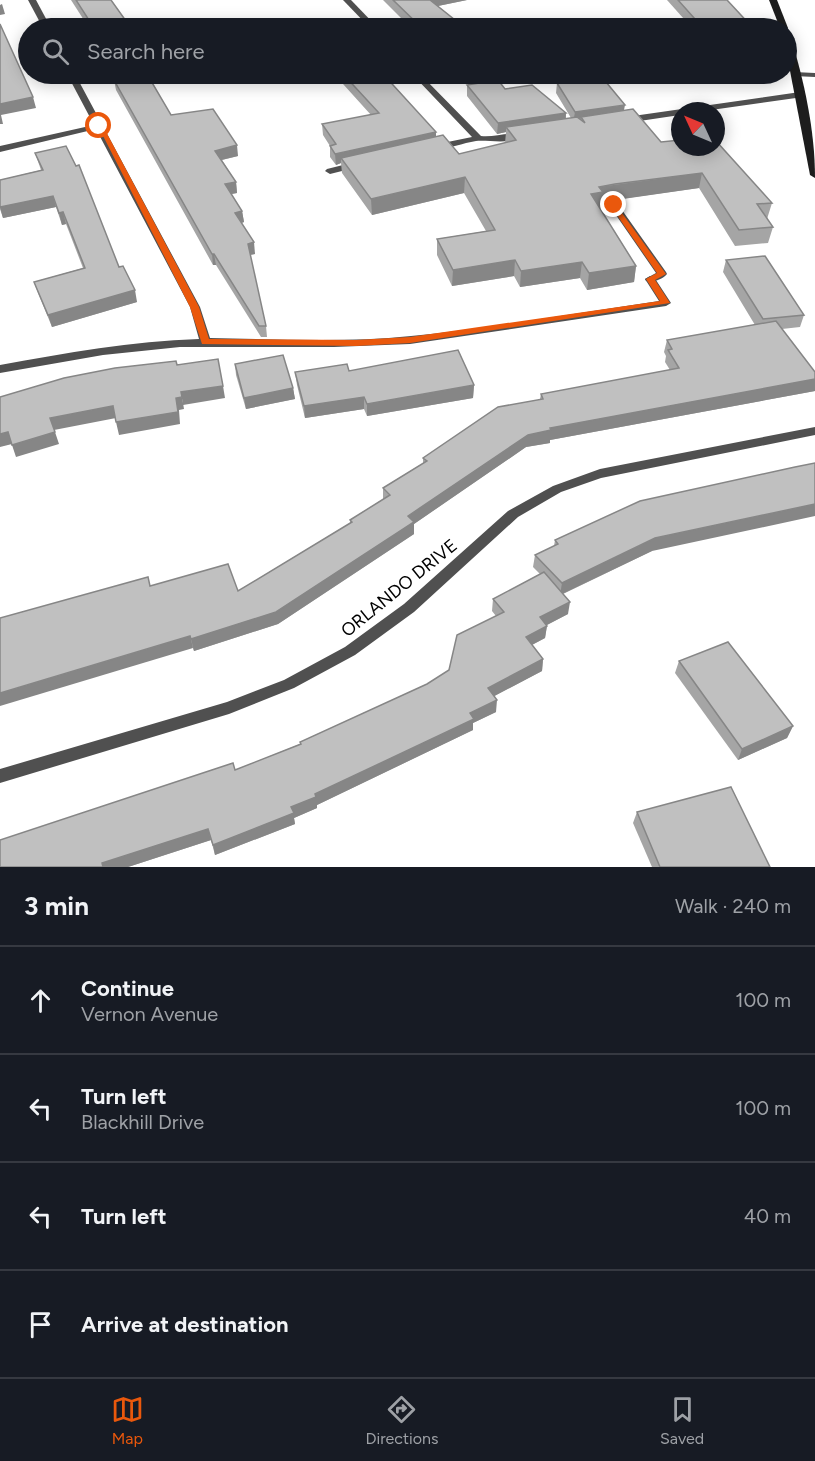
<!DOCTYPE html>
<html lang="en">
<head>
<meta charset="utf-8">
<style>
	:root { --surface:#171b24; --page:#242831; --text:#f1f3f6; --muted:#9ea1a6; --line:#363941; --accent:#ea580c }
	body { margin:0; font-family:Figtree,sans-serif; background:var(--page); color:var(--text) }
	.compass { position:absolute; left:671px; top:102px; width:54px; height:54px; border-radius:50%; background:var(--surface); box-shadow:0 3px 15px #0003; rotate:314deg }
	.stop { position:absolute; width:18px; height:18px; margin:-14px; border:4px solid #ea580c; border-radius:50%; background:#fff }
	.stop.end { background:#ea580c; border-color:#fff; box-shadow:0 2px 6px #0008 }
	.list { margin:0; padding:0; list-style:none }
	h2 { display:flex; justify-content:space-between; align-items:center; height:78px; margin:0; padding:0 24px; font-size:26px }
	h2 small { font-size:20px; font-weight:400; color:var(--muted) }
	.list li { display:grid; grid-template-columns:39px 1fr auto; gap:18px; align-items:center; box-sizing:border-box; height:108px; padding:0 24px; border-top:2px solid var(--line) }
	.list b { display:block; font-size:22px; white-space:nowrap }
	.list p { margin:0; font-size:20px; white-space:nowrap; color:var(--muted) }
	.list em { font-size:20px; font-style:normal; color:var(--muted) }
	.icon { flex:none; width:33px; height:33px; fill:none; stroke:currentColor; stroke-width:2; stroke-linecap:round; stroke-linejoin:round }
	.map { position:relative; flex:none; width:815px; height:867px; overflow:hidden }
	.search { position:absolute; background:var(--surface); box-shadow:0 3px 15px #0003; left:18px; right:18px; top:18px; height:66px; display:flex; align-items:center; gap:15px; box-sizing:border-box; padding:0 21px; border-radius:33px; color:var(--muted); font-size:22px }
	.sheet { height:510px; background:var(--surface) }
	nav { display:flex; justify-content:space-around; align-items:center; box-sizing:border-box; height:84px; border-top:2px solid var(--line); background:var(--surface); font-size:16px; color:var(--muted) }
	nav a { display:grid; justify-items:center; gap:3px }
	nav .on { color:var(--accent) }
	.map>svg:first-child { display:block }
</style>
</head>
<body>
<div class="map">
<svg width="815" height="867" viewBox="0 0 815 867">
	<rect width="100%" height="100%" fill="#fff"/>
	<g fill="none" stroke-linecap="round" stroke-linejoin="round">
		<!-- service -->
		<g fill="#505050" fill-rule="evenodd">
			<polygon points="794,72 815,73 815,77 794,76"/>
			<polygon points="355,162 358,163 358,167 330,174 325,171 327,169"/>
			<path d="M614,202L617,203L666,272L667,274C663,279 653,283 646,281L645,279L656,273L609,205Z"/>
		</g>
		<!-- minor -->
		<g fill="#505050" fill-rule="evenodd">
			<polygon points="28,0 36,0 51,28 43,28"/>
			<polygon points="343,0 351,0 378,28 370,28"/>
			<path d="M67,74H75L200,307L210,338C277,339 344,343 411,336C494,328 576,313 659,301L645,279L650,276L654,277L671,303L666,306L410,344L334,347H180L103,355L0,373V365C66,353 132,341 199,339L190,307L96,129L0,152V146L94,125Z"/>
			<path d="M412,74H420L481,136C494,138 513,130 523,136C510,145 491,140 476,141C462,143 447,150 433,149V145L472,137Z"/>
			<polygon points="800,92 803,93 803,97 704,111 680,111 680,115 626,123 622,120 626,117"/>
			<polygon points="815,427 815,435 601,478 561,492 518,517 414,612 355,655 294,688 229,714 0,783 0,769 227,702 284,680 345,647 404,604 508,511 553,486 600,469"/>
		</g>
		<!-- secondary -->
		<g fill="#1d1d1d" fill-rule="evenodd">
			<polygon points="769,0 777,0 788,28 787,30 780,28"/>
			<path d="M786,33L790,35C804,80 815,130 815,178L810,175L786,50Z"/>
		</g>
	</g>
	<!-- wall -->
	<g fill="#a5a5a5">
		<polygon points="71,0 111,0 131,28 89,28"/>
		<polygon points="383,0 467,0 438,6 465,28 411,28"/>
		<polygon points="667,0 727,0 753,28 692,28"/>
		<polygon points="118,74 150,74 150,75 148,75 171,115 238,156 222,160 236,182 237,193 231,194 242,211 244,222 242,223 255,254 250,255 266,326 267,337 261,337 216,265 213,265 116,90 114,80 121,78"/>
		<polygon points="334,74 383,74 436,132 436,137 459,154 505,143 506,132 497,134 467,96 467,85 505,89 566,113 566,119 571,118 556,93 557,83 624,110 661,142 772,203 767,219 773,227 768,243 735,246 699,188 613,200 602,202 601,208 600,208 636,266 634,282 587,290 580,278 520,287 514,276 452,286 437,255 437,239 486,231 464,193 372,215 342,173 341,163 336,165 330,157 330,146 323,135 322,124 371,115"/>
		<polygon points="35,153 119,267 137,302 52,327 38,293 34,282 83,268 66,224 62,225 56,207 3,218 0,209 0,180 41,170"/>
		<polygon points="726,260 804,315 800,327 782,329 815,372 815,391 550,440 550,443 526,447 414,524 414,534 278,624 194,651 193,648 150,586 238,591 350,523 350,520 383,499 383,488 423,463 423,458 540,399 541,394 670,370 665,362 666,356 664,352 667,340 755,325 723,272"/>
		<polygon points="235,364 293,388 295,399 246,409 236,375"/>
		<polygon points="349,371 474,385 473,398 367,416 364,409 305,418 297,385 295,372"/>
		<polygon points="555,540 652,551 563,594 568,614 547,625 545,638 532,645 543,659 542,671 494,696 496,712 473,723 473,730 317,805 317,808 294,818 295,824 215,855 211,840 128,867 0,867 235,770 300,744 300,742 427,684 449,670 496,616 492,611 493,599 540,574 533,567 535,555 554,546"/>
		<polygon points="679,661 793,726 787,738 738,760 675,673"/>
		<polygon points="637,812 770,867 652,867 633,823"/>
	</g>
	<!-- shaded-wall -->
	<g fill="#868686">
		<polygon points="429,0 467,0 428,8"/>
		<polygon points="2,4 5,14 0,15 0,5"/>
		<polygon points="122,74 150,74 150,75 123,81"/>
		<polygon points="33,97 36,108 1,115 3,124 0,124 0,104"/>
		<polygon points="625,105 623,115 581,117 580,122 573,123 575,112"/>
		<polygon points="566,113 565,124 506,127 506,132 497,134 498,123"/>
		<polygon points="436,132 436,143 341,158 341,163 336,165 335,154"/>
		<polygon points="237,145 238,156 217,161 215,151"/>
		<polygon points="702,173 699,188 602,202 601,208 588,210 591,194 599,187"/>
		<polygon points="465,177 464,193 372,215 371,199"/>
		<polygon points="236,182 237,193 226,195 225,184"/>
		<polygon points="53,196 56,207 3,218 0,207"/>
		<polygon points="242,211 244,222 237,224 235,213"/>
		<polygon points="63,212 66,224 62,225 59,213"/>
		<polygon points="254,242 255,254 249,255 248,244"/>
		<polygon points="212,254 214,254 216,265 213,265"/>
		<polygon points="515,260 514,276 452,286 453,270"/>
		<polygon points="582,262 580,278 520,287 521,271"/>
		<polygon points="636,266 634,282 587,290 589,273"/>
		<polygon points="135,290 137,302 52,327 48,315"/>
		<polygon points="815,379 815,391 550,440 550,443 526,447 414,524 414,534 278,624 194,651 191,639 408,516 528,435 550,428"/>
		<polygon points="474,385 473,398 367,416 367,404"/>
		<polygon points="223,386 225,398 183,405 181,392"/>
		<polygon points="293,388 295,399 246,409 244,398"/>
		<polygon points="182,397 184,409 179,410 180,424 119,435 116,422 176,398"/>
		<polygon points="364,397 364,409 305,418 304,406"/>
		<polygon points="113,406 116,418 54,430 50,418"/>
		<polygon points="8,432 12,444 0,447 0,434"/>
		<polygon points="55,432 59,444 16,457 12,445"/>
		<polygon points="815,504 815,516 652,551 560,595 562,583 655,538"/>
		<polygon points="570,602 568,614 539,629 540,617"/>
		<polygon points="547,626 545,638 524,649 526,637"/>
		<polygon points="190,636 193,648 0,706 0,693"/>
		<polygon points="543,659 542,671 487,700 488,688"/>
		<polygon points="497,700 496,712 473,723 473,730 317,805 317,808 294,818 295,824 215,855 213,845 291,807 470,713"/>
		<polygon points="793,726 787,738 738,760 742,749"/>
		<polygon points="208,829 211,840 128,867 103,867 102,863"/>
	</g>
	<!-- building -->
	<g fill="#c0c0c0" stroke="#868686" stroke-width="1.5">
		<polygon points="76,0 111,0 131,28 94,28"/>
		<polygon points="393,0 430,0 465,28 422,28"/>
		<polygon points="678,0 727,0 753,28 703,28"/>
		<polygon points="0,24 33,97 0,104"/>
		<polygon points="141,74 147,74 171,115 213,109 237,145 215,151 236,182 225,184 242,211 235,213 254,242 248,244 266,326 259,326 214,254 212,254 114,80"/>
		<polygon points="343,74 383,74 436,132 335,154 330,146 336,144 322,124 379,113"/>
		<polygon points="601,76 625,105 575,112 557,83"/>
		<polygon points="498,80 505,89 532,85 566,113 498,123 467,85"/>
		<polygon points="633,109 661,142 680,140 680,147 716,147 716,141 772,203 757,204 773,227 739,230 702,173 615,184 599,187 603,192 591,194 636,266 589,273 582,262 521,271 515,260 453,270 437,239 495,230 465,177 371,199 341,158 443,135 459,154 516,140 506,127 577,117 585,123 581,117"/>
		<polygon points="66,146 76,166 79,165 119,267 123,266 135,290 48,315 34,282 85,268 63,212 59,213 53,196 0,207 0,180 43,170 35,153"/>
		<polygon points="765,256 804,315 763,319 726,260"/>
		<polygon points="776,321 815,372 815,379 550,428 551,430 528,435 408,516 414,522 276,612 191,639 190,636 0,693 0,618 148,577 150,586 228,564 238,591 352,522 350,520 390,495 383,488 427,461 423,458 498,407 543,399 541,394 679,368 668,350 672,349 667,340"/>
		<polygon points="458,350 474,385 367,404 364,397 304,406 295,372 347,364 349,371"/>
		<polygon points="283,355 293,388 244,398 235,364"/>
		<polygon points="218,359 223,386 181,392 182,397 176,398 178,412 116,422 113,406 50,418 55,432 12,445 8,432 0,434 0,397 64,378 115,368 176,361 177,365"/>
		<polygon points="815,463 815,504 655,538 562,583 535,555 558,544 555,540 640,501 795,467"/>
		<polygon points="544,572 570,602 540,617 547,626 526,637 543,659 488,688 497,700 470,713 474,719 315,794 316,797 291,807 294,813 213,845 208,829 102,863 103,867 0,867 0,840 233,763 235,770 301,744 300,742 427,684 449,670 457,635 504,612 493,599"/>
		<polygon points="728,642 793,726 742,749 679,661"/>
		<polygon points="731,787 770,867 660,867 637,812"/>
	</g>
	<!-- route -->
	<polygon fill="#ea580c" points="97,124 103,126 199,307 209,339 356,340 410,337 660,301 646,279 657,273 610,205 614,202 666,274 655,280 670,303 410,343 356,346 202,344 190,307"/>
	<g text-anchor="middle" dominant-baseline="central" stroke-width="5" stroke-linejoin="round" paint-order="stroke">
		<!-- street labels -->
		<g font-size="18" fill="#000" stroke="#fff">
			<text transform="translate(399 588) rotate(-39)">ORLANDO DRIVE</text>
		</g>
	</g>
</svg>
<svg class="compass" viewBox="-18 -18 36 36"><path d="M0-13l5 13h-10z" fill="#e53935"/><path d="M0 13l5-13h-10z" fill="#9ea1a6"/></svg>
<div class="stop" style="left:99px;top:126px"></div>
<div class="stop end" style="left:614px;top:205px"></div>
<div class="search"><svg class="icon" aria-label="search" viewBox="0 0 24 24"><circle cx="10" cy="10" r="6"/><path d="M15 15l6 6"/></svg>Search here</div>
</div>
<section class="sheet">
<h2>3 min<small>Walk · 240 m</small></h2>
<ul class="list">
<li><svg class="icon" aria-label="ahead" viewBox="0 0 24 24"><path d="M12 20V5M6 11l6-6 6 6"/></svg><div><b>Continue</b><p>Vernon Avenue</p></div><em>100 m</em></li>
<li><svg class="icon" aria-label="left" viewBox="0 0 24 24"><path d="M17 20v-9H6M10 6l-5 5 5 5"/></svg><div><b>Turn left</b><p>Blackhill Drive</p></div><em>100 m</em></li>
<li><svg class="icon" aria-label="left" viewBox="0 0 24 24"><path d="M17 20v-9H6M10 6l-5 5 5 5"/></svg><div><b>Turn left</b></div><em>40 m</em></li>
<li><svg class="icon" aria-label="arrive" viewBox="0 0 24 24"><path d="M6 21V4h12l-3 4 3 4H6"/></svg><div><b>Arrive at destination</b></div></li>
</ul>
</section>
<nav>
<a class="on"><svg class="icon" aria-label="map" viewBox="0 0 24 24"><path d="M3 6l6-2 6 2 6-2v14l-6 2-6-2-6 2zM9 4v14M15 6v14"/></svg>Map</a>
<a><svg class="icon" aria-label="directions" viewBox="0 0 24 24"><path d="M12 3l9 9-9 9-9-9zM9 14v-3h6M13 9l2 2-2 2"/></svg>Directions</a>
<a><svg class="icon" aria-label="saved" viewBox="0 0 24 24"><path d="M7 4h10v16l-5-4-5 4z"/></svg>Saved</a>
</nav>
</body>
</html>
